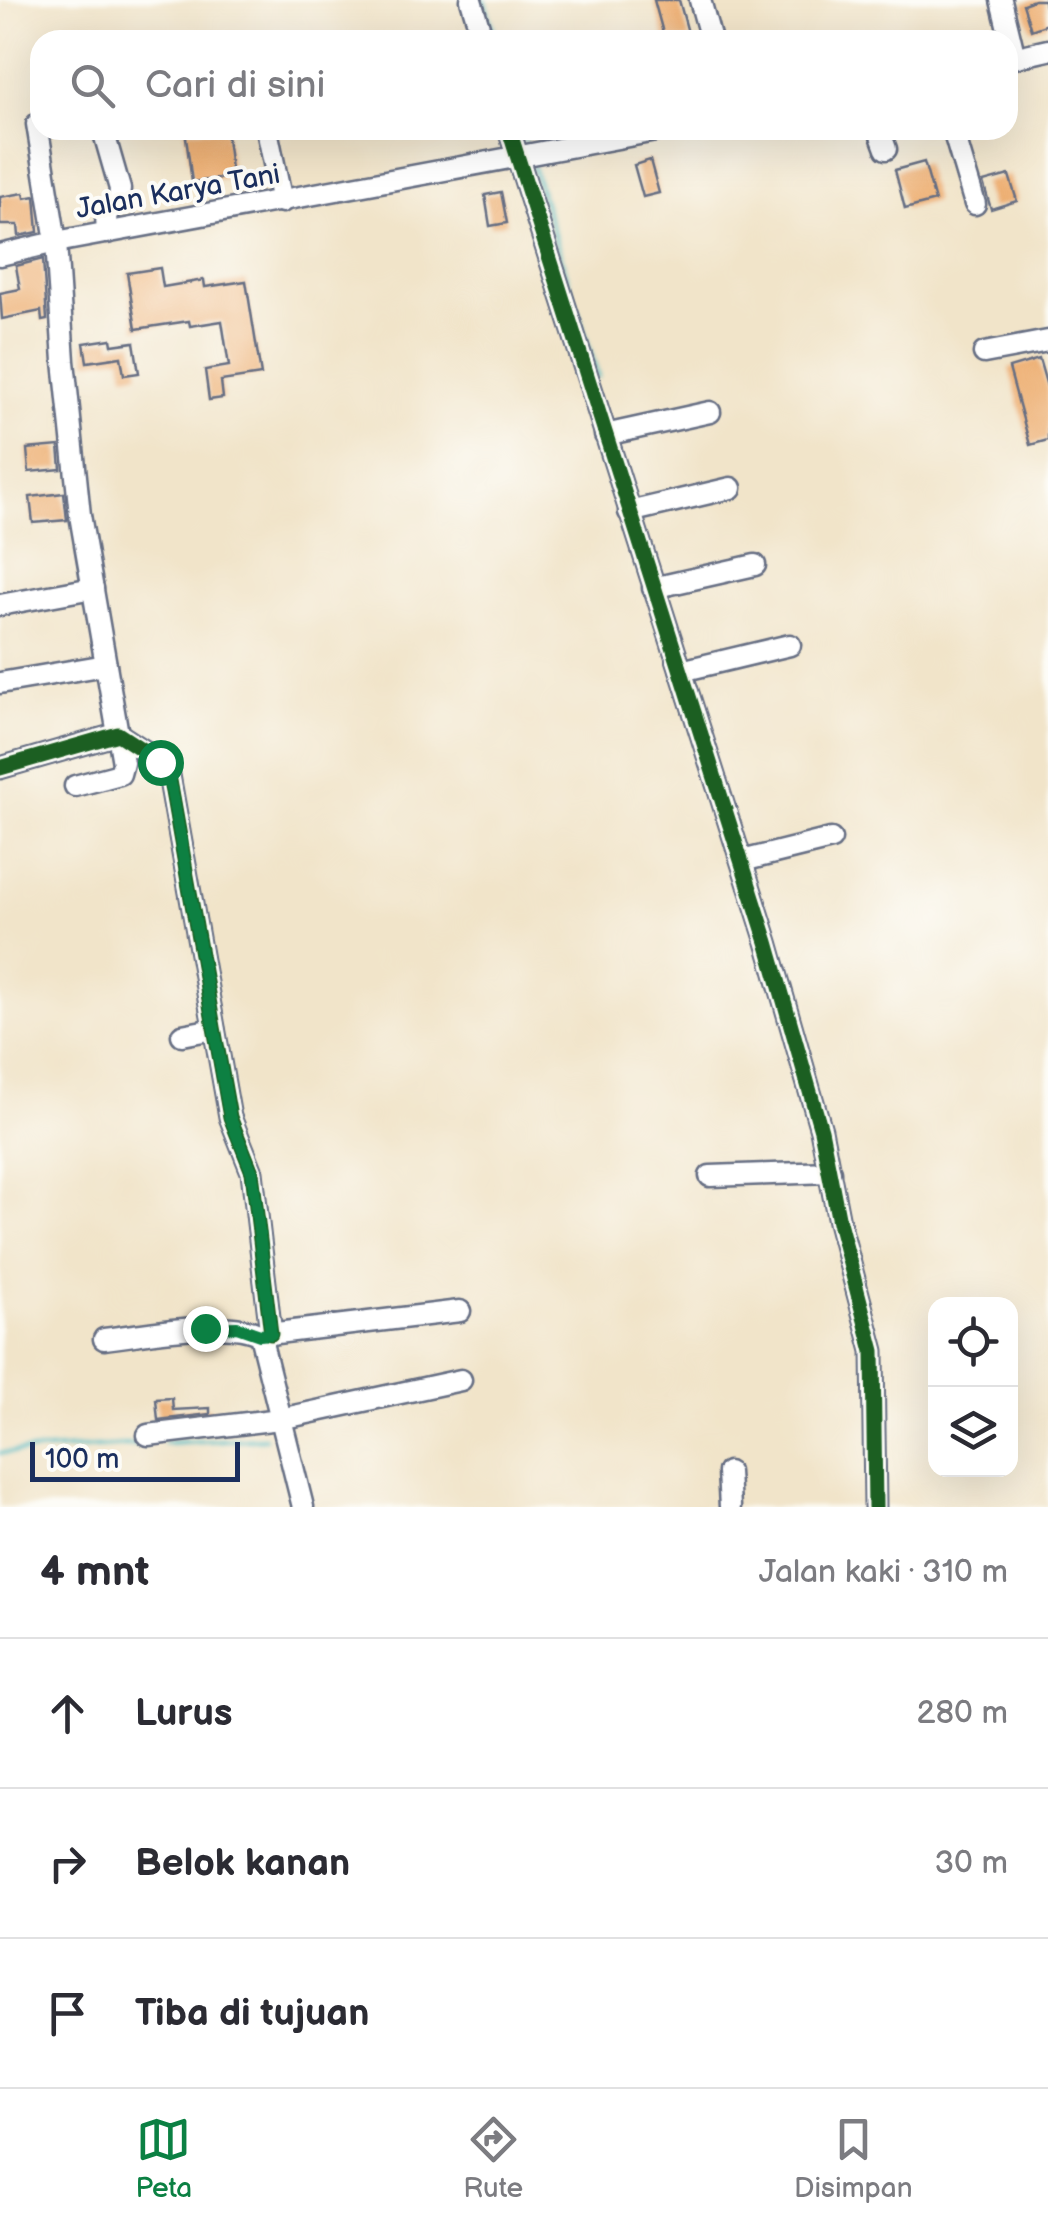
<!DOCTYPE html>
<html lang="id">
<head>
<meta charset="utf-8">
<style>
	:root { --surface:#fff; --page:#f7f7f7; --text:#2b2b33; --muted:#7c7c81; --line:#e1e1e2; --accent:#0b8043 }
	body { margin:0; font-family:"Balsamiq Sans",sans-serif; background:var(--page); color:var(--text) }
	.controls { position:absolute; right:30px; bottom:30px; display:grid; overflow:hidden; border-radius:20px; box-shadow:0 10px 40px #0002 }
	.controls button { width:90px; height:90px; display:grid; place-items:center; padding:0; border:0; border-bottom:2px solid var(--line); background:var(--surface); color:var(--text); font:50px sans-serif }
	.scale { position:absolute; left:30px; bottom:25px; width:210px; box-sizing:border-box; padding-left:10px; border:5px solid #1b2f5e; border-top:0; font-size:28px; line-height:35px; white-space:nowrap; color:#1b2f5e; -webkit-text-stroke:8px #fdfcf7; paint-order:stroke }
	.stop { position:absolute; width:30px; height:30px; margin:-22px; border:8px solid #0b8043; border-radius:50%; background:#fff }
	.stop.end { background:#0b8043; border-color:#fff; box-shadow:0 2px 10px #0008 }
	.list { margin:0; padding:0; list-style:none }
	h2 { display:flex; justify-content:space-between; align-items:center; height:130px; margin:0; padding:0 40px; font-size:42px }
	h2 small { font-size:32px; font-weight:400; color:var(--muted) }
	.list li { display:grid; grid-template-columns:65px 1fr auto; gap:30px; align-items:center; box-sizing:border-box; height:150px; padding:0 40px; border-top:2px solid var(--line) }
	.list b { display:block; font-size:38px; white-space:nowrap }
	.list em { font-size:32px; font-style:normal; color:var(--muted) }
	.icon { flex:none; width:55px; height:55px; fill:none; stroke:currentColor; stroke-width:2; stroke-linecap:round; stroke-linejoin:round }
	.map { position:relative; flex:none; width:1048px; height:1507px; overflow:hidden }
	.search { position:absolute; background:var(--surface); box-shadow:0 10px 40px #0002; left:30px; right:30px; top:30px; height:110px; display:flex; align-items:center; gap:25px; box-sizing:border-box; padding:0 35px; border-radius:30px; color:var(--muted); font-size:38px }
	.sheet { height:580px; background:var(--surface) }
	nav { display:flex; justify-content:space-around; align-items:center; box-sizing:border-box; height:140px; border-top:2px solid var(--line); background:var(--surface); font-size:28px; color:var(--muted) }
	nav a { display:grid; justify-items:center; gap:5px }
	nav .on { color:var(--accent) }
	.map>svg:first-child { display:block }
</style>
</head>
<body>
<div class="map">
<svg width="1048" height="1507" viewBox="0 0 1048 1507">
	<rect width="100%" height="100%" fill="#fdfcf7"/>
	<filter id="ink" filterUnits="userSpaceOnUse"><feTurbulence type="fractalNoise" baseFrequency=".01" numOctaves="2"/><feDisplacementMap in="SourceGraphic" scale="20" xChannelSelector="R" yChannelSelector="G"/><feConvolveMatrix kernelMatrix="1 2 1 2 8 2 1 2 1" color-interpolation-filters="sRGB"/></filter>
	<filter id="wash" filterUnits="userSpaceOnUse"><feTurbulence type="fractalNoise" baseFrequency=".0048" numOctaves="4" result="noise"/><feDisplacementMap in="SourceGraphic" scale="40" xChannelSelector="R" yChannelSelector="G"/><feGaussianBlur stdDeviation="2.25" result="paint"/><feColorMatrix in="noise" values="0 0 0 0 0 0 0 0 0 0 0 0 0 0 0 0 0 1.4 0 .05"/><feComposite in="paint" operator="in"/></filter>
	<g filter="url(#wash)">
		<rect width="100%" height="100%" fill="#f1e4c9"/>
		<g fill="none" stroke-linecap="round" stroke-linejoin="round">
			<!-- stream -->
			<g stroke="#4cbbc3" stroke-width="4">
				<polyline points="484,0 497,40"/>
				<polyline points="522,130 525,142"/>
				<polyline points="533,167 598,377"/>
				<polyline points="164,1443 265,1438"/>
				<polyline points="0,1453 145,1444"/>
			</g>
		</g>
		<g id="blocks">
			<!-- building -->
			<g fill="#edae71">
				<polygon points="654,0 679,0 690,40 665,40"/>
				<polygon points="1034,0 1044,0 1048,24 1031,30 1023,4"/>
				<polygon points="185,130 226,130 232,177 192,182"/>
				<polygon points="650,160 659,193 643,197 634,165"/>
				<polygon points="924,162 935,201 905,209 895,170"/>
				<polygon points="1009,175 1017,201 991,209 983,182"/>
				<polygon points="501,192 507,223 490,226 485,195"/>
				<polygon points="24,193 25,198 35,196 38,232 19,236 18,225 0,225 0,197"/>
				<polygon points="43,259 47,320 42,321 41,311 2,319 0,293 20,289 16,266"/>
				<polygon points="160,268 163,287 204,280 205,287 246,281 261,375 221,381 223,398 209,400 205,370 229,366 222,321 190,326 189,321 136,329 127,273"/>
				<polygon points="111,339 112,345 134,342 139,373 124,375 121,357 87,362 84,343"/>
				<polygon points="1039,359 1048,390 1048,440 1030,445 1009,368"/>
				<polygon points="59,446 61,469 29,472 27,449"/>
				<polygon points="64,493 67,520 33,523 30,497"/>
				<polygon points="172,1398 173,1410 210,1408 210,1414 158,1420 156,1399"/>
			</g>
		</g>
	</g>
	<g filter="url(#ink)">
		<use href="#blocks" fill-opacity="0" stroke="#666e83" stroke-width="2.5"/>
		<g fill="none" stroke-linecap="round" stroke-linejoin="round">
			<!-- minor casing -->
			<g stroke="#666e83" stroke-width="25">
				<g id="minor">
					<polyline points="471,0 483,40"/>
					<polyline points="700,0 711,40"/>
					<polyline points="1001,0 1015,58"/>
					<polyline points="1008,59 1048,50"/>
					<polyline points="37,124 56,242 64,361 80,515 123,763 120,774 75,786"/>
					<polyline points="103,130 120,189 119,198 106,215 107,233"/>
					<polyline points="267,130 282,202"/>
					<polyline points="509,130 767,942 821,1130 839,1222 873,1351 875,1507"/>
					<polyline points="879,130 886,149"/>
					<polyline points="953,130 975,204"/>
					<polyline points="0,255 56,242 661,130"/>
					<polyline points="984,353 1048,341"/>
					<polyline points="605,435 710,412"/>
					<polyline points="629,512 731,488"/>
					<polyline points="653,588 755,565"/>
					<polyline points="0,605 93,588"/>
					<polyline points="681,671 790,645"/>
					<polyline points="0,683 106,665"/>
					<polyline points="0,768 118,734 161,762 169,775 230,1117 252,1172 271,1334"/>
					<polyline points="742,861 831,839"/>
					<polyline points="182,1035 214,1029"/>
					<polyline points="710,1176 830,1172"/>
					<polyline points="260,1335 303,1507"/>
					<path d="M104,1339C141,1335 230,1317 260,1335L460,1311"/>
					<polyline points="148,1435 280,1419 461,1380"/>
					<polyline points="728,1472 730,1507"/>
				</g>
			</g>
			<!-- minor -->
			<use href="#minor" stroke="#fff" stroke-width="20"/>
			<!-- cycleway casing -->
			<g stroke="#fdfcf7" stroke-width="21">
				<g id="cycleway">
					<polyline points="509,130 767,942 821,1130 839,1222 873,1351 875,1507"/>
					<polyline points="0,768 118,734 161,762 169,775 230,1117 252,1172 271,1334"/>
				</g>
			</g>
			<!-- cycleway -->
			<use href="#cycleway" stroke="#1b5e20" stroke-width="15"/>
		</g>
	</g>
	<g fill="none" stroke-linecap="round" stroke-linejoin="round" filter="url(#ink)">
		<!-- route -->
		<polyline stroke="#0b8043" stroke-width="12" points="160,762 169,775 230,1118 252,1172 271,1334 260,1335 237,1327 205,1328"/>
	</g>
	<g text-anchor="middle" dominant-baseline="central" stroke-width="8" stroke-linejoin="round" paint-order="stroke">
		<!-- street labels -->
		<g font-size="28" fill="#1b2f5e" stroke="#fdfcf7">
			<text transform="translate(178 192) rotate(-10)">Jalan Karya Tani</text>
		</g>
	</g>
</svg>
<div class="controls">
<button><svg class="icon" aria-label="locate" viewBox="0 0 24 24"><circle cx="12" cy="12" r="6"/><path d="M12 2v4M12 18v4M2 12h4M18 12h4"/></svg></button>
<button><svg class="icon" aria-label="layers" viewBox="0 0 24 24"><path d="M12 4l9 5-9 5-9-5zM3 14l9 5 9-5"/></svg></button>
</div>
<div class="scale">100 m</div>
<div class="stop" style="left:160px;top:762px"></div>
<div class="stop end" style="left:205px;top:1328px"></div>
<div class="search"><svg class="icon" aria-label="search" viewBox="0 0 24 24"><circle cx="10" cy="10" r="6"/><path d="M15 15l6 6"/></svg>Cari di sini</div>
</div>
<section class="sheet">
<h2>4 mnt<small>Jalan kaki · 310 m</small></h2>
<ul class="list">
<li><svg class="icon" aria-label="ahead" viewBox="0 0 24 24"><path d="M12 20V5M6 11l6-6 6 6"/></svg><div><b>Lurus</b></div><em>280 m</em></li>
<li><svg class="icon" aria-label="right" viewBox="0 0 24 24"><path d="M7 20v-9h11M14 6l5 5-5 5"/></svg><div><b>Belok kanan</b></div><em>30 m</em></li>
<li><svg class="icon" aria-label="arrive" viewBox="0 0 24 24"><path d="M6 21V4h12l-3 4 3 4H6"/></svg><div><b>Tiba di tujuan</b></div></li>
</ul>
</section>
<nav>
<a class="on"><svg class="icon" aria-label="map" viewBox="0 0 24 24"><path d="M3 6l6-2 6 2 6-2v14l-6 2-6-2-6 2zM9 4v14M15 6v14"/></svg>Peta</a>
<a><svg class="icon" aria-label="directions" viewBox="0 0 24 24"><path d="M12 3l9 9-9 9-9-9zM9 14v-3h6M13 9l2 2-2 2"/></svg>Rute</a>
<a><svg class="icon" aria-label="saved" viewBox="0 0 24 24"><path d="M7 4h10v16l-5-4-5 4z"/></svg>Disimpan</a>
</nav>
</body>
</html>
